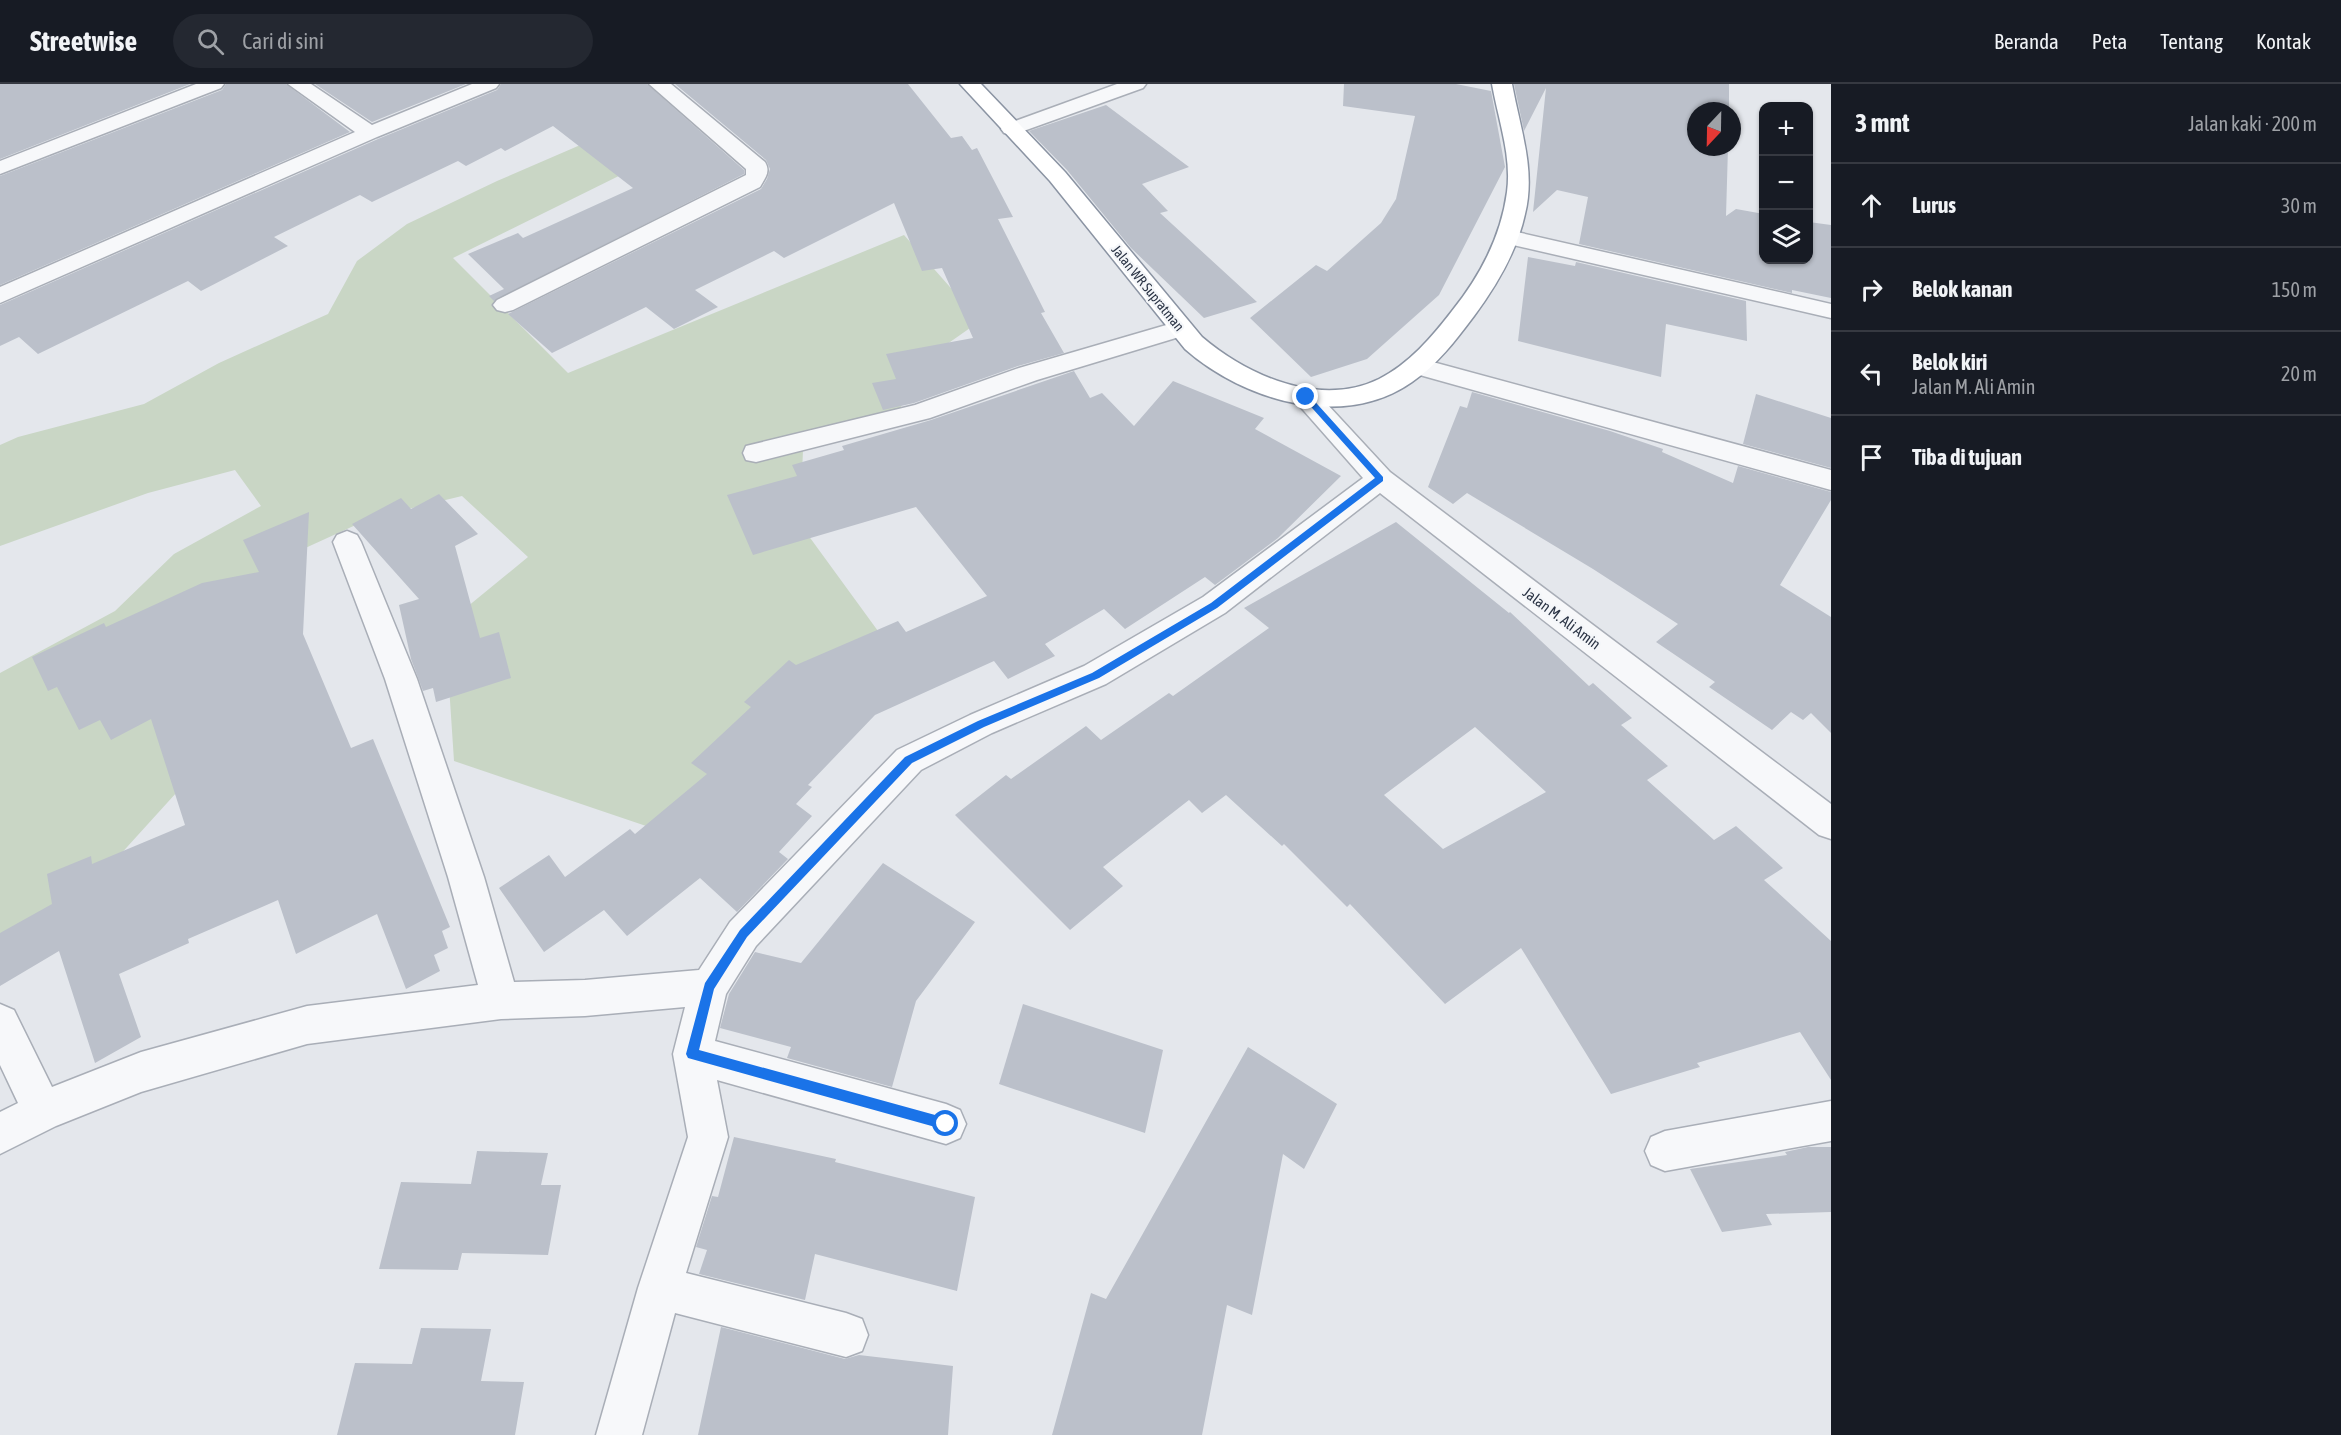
<!DOCTYPE html>
<html lang="id">
<head>
<meta charset="utf-8">
<style>
	:root { --surface:#171b24; --page:#242831; --text:#f1f3f6; --muted:#9ea1a6; --line:#363941 }
	body { margin:0; font-family:"Asap Condensed",sans-serif; background:var(--page); color:var(--text) }
	.controls { position:absolute; right:18px; top:18px; display:grid; overflow:hidden; border-radius:12px; box-shadow:0 2px 4px #0004 }
	.controls button { width:54px; height:54px; display:grid; place-items:center; padding:0; border:0; border-bottom:2px solid var(--line); background:var(--surface); color:var(--text); font:30px sans-serif }
	.compass { position:absolute; left:1687px; top:18px; width:54px; height:54px; border-radius:50%; background:var(--surface); box-shadow:0 2px 4px #0004; rotate:202deg }
	.stop { position:absolute; width:18px; height:18px; margin:-14px; border:4px solid #1a73e8; border-radius:50%; background:#fff }
	.stop.end { background:#1a73e8; border-color:#fff; box-shadow:0 2px 6px #0008 }
	.list { margin:0; padding:0; list-style:none }
	h2 { display:flex; justify-content:space-between; align-items:center; height:78px; margin:0; padding:0 24px; font-size:26px }
	h2 small { font-size:20px; font-weight:400; color:var(--muted) }
	.list li { display:grid; grid-template-columns:39px 1fr auto; gap:18px; align-items:center; box-sizing:border-box; height:84px; padding:0 24px; border-top:2px solid var(--line) }
	.list b { display:block; font-size:22px; white-space:nowrap }
	.list p { margin:0; font-size:20px; white-space:nowrap; color:var(--muted) }
	.list em { font-size:20px; font-style:normal; color:var(--muted) }
	.icon { flex:none; width:33px; height:33px; fill:none; stroke:currentColor; stroke-width:2; stroke-linecap:round; stroke-linejoin:round }
	.map { position:relative; flex:none; width:1831px; height:1351px; overflow:hidden }
	header { display:flex; align-items:center; gap:36px; box-sizing:border-box; height:84px; padding:0 30px; background:var(--surface); border-bottom:2px solid var(--line) }
	header strong { font-size:28px }
	nav { display:flex; gap:33px; margin-inline-start:auto; font-size:21px }
	.search { width:420px; height:54px; background:var(--page); display:flex; align-items:center; gap:15px; box-sizing:border-box; padding:0 21px; border-radius:33px; color:var(--muted); font-size:22px }
	main { display:flex }
	aside { flex:1; background:var(--surface) }
	.map>svg:first-child { display:block }
</style>
</head>
<body>
<header>
<strong>Streetwise</strong>
<div class="search"><svg class="icon" aria-label="search" viewBox="0 0 24 24"><circle cx="10" cy="10" r="6"/><path d="M15 15l6 6"/></svg>Cari di sini</div>
<nav><a>Beranda</a><a>Peta</a><a>Tentang</a><a>Kontak</a></nav>
</header>
<main>
<div class="map">
<svg width="1831" height="1351" viewBox="0 0 1831 1351">
	<rect width="100%" height="100%" fill="#e4e7ec"/>
	<!-- green -->
	<polygon fill="#c9d6c5" points="615,46 641,81 453,174 568,289 904,151 980,237 923,277 896,333 803,366 800,440 894,569 652,744 454,677 445,541 528,473 462,412 371,434 290,471 236,643 118,773 0,860 0,589 115,527 174,470 261,422 235,386 148,409 0,462 0,361 18,353 144,320 219,279 328,230 357,177 407,140 497,97"/>
	<!-- building -->
	<g fill="#bbc0ca" fill-rule="evenodd">
		<polygon points="0,0 190,0 0,75"/>
		<polygon points="226,0 286,0 350,48 0,201 0,92 222,6"/>
		<polygon points="315,0 466,0 372,38"/>
		<polygon points="501,0 647,0 744,86 744,90 494,217 489,212 504,205 468,170 518,149 523,154 633,104 553,42 505,67 501,64 466,82 458,77 372,118 360,111 274,153 288,162 201,207 188,197 38,270 19,253 0,262 0,221 378,55 497,6"/>
		<polygon points="675,0 908,0 951,54 962,52 972,66 977,64 1013,133 998,135 1045,228 1041,229 1064,269 1018,282 914,319 883,326 872,299 896,295 886,270 973,254 942,184 922,187 894,119 784,174 774,167 695,206 718,223 674,245 646,223 552,269 508,230 761,105 767,95 770,85 766,76"/>
		<polygon points="1344,0 1456,0 1491,7 1505,83 1439,211 1367,275 1311,293 1250,234 1316,181 1327,187 1381,139 1396,115 1415,32 1343,22"/>
		<polygon points="1514,0 1729,0 1729,27 1696,27 1696,63 1728,63 1726,132 1736,125 1764,130 1764,176 1809,176 1809,138 1831,141 1831,214 1792,206 1792,209 1579,160 1588,113 1557,106 1533,128 1546,4 1524,47"/>
		<polygon points="1106,21 1189,83 1142,100 1168,127 1160,129 1257,218 1204,234 1131,164 1067,86 1029,47"/>
		<polygon points="1528,173 1575,182 1576,178 1746,217 1747,257 1666,240 1661,293 1518,257"/>
		<polygon points="1074,287 1090,314 1102,309 1134,342 1173,297 1264,334 1255,345 1341,392 1278,454 1215,501 1205,493 1125,545 1104,525 1045,560 1055,572 1008,595 994,577 875,631 808,701 812,703 796,720 812,732 779,768 788,775 737,828 700,794 627,852 604,826 544,868 499,804 549,771 565,793 630,745 635,750 707,690 691,679 751,623 744,618 789,576 796,581 898,537 906,548 987,512 916,423 753,471 727,411 797,392 792,381 844,366 842,362 931,336"/>
		<polygon points="1472,308 1610,347 1663,365 1662,368 1733,399 1738,382 1831,408 1831,416 1780,501 1831,533 1831,649 1811,629 1803,636 1791,628 1772,646 1709,603 1715,598 1656,558 1678,540 1593,485 1467,409 1453,420 1428,403 1460,322 1467,324"/>
		<polygon points="1756,310 1831,334 1831,384 1743,360"/>
		<polygon points="439,410 478,450 455,462 480,554 499,548 511,594 436,618 433,604 423,607 411,575 399,521 419,515 352,440 401,414 411,425"/>
		<polygon points="309,428 303,550 351,664 373,655 450,843 442,847 448,864 434,871 440,887 406,905 377,830 296,870 278,816 188,855 189,859 119,890 141,953 95,979 59,867 0,902 0,849 52,820 47,790 91,772 92,780 185,741 151,635 111,656 100,636 79,646 57,603 48,607 32,573 104,539 106,543 202,499 259,488 243,456"/>
		<path d="M1396,438L1509,529L1510,528L1589,602L1593,599L1632,634L1621,641L1668,682L1647,696L1714,756L1736,742L1783,784L1764,796L1831,857V996L1800,948L1697,979L1700,983L1611,1010L1521,864L1445,920L1350,820L1347,823L1284,760L1282,762L1226,711L1202,729L1189,716L1103,783L1123,802L1070,846L955,731L1006,691L1011,695L1086,642L1101,656L1169,609L1173,612L1269,544L1244,524ZM1475,643L1546,708L1443,765L1384,711Z"/>
		<polygon points="883,779 975,838 916,917 892,1003 787,974 791,963 720,944 729,910 755,868 801,879"/>
		<polygon points="1023,920 1163,966 1145,1049 999,1000"/>
		<polygon points="1248,963 1337,1020 1304,1085 1283,1070 1252,1231 1227,1221 1202,1351 1052,1351 1091,1209 1106,1215"/>
		<polygon points="734,1053 836,1075 835,1078 975,1113 957,1207 815,1170 805,1216 699,1190 707,1166 696,1163 712,1112 718,1113"/>
		<polygon points="1808,1063 1831,1063 1831,1128 1766,1130 1772,1141 1722,1148 1690,1085 1787,1071 1785,1068"/>
		<polygon points="477,1067 548,1069 541,1101 561,1101 548,1171 462,1169 458,1186 379,1185 401,1098 471,1100"/>
		<polygon points="721,1243 845,1275 859,1271 953,1282 948,1351 698,1351"/>
		<polygon points="421,1244 491,1245 481,1297 524,1298 515,1351 337,1351 355,1279 412,1280"/>
	</g>
	<g fill="none" stroke-linecap="round" stroke-linejoin="round">
		<!-- minor casing -->
		<g stroke="#a9aeb7" stroke-width="3">
			<g id="minor">
				<polygon points="196,0 224,0 221,4 0,90 0,77"/>
				<polygon points="288,0 311,0 372,41 472,0 499,0 496,4 377,53 0,219 0,203 355,48"/>
				<path d="M649,0H671L765,78C771,88 765,94 760,103L513,226L505,228L497,226L493,221L497,216L746,91V85Z"/>
				<polygon points="1117,0 1146,0 1143,4 1018,49 1011,51 1004,49 1001,45 1004,41"/>
				<polygon points="1508,146 1831,220 1831,234 1500,158 1497,153 1500,148"/>
				<polygon points="1180,237 1189,240 1192,245 1189,250 1037,296 930,334 756,378 746,376 743,369 746,362 915,321 1019,284"/>
				<polygon points="1418,274 1831,386 1831,406 1409,288 1405,282 1409,276"/>
				<polygon points="1306,304 1315,307 1390,388 1831,720 1831,755 1819,751 1380,409 1225,529 1106,600 992,649 921,686 756,862 726,910 715,957 946,1020 960,1026 966,1040 960,1054 946,1060 717,996 728,1053 686,1189 846,1229 862,1235 868,1251 862,1267 846,1273 675,1229 642,1351 596,1351 638,1204 688,1053 673,970 685,923 585,932 501,935 307,960 141,1008 56,1042 0,1070 0,1028 18,1019 0,981 0,920 14,926 52,1003 141,968 307,922 478,901 448,793 385,595 333,458 337,451 347,447 357,451 361,458 417,595 484,793 514,898 585,896 699,886 730,838 897,666 970,631 1084,582 1203,513 1363,394 1297,319 1293,313 1297,307"/>
				<polygon points="1831,1017 1831,1057 1665,1087 1651,1081 1645,1067 1651,1053 1665,1047"/>
			</g>
		</g>
		<!-- trunk casing -->
		<g stroke="#8b94a3" stroke-width="3">
			<path id="trunk" d="M960,0H981L1065,88L1202,253C1248,292 1320,324 1379,295C1409,280 1432,253 1452,227C1480,192 1501,153 1507,108C1512,72 1498,35 1492,0H1512C1520,44 1536,86 1525,130C1517,167 1497,201 1474,232C1456,256 1437,281 1412,298C1342,347 1243,316 1185,265L1050,97Z"/>
		</g>
		<!-- minor -->
		<use href="#minor" fill="#f7f8fa" fill-rule="evenodd"/>
		<!-- trunk -->
		<use href="#trunk" fill="#fff" fill-rule="evenodd"/>
	</g>
	<!-- route -->
	<polygon fill="#1a73e8" points="1304,311 1309,311 1383,393 1383,397 1217,524 1099,594 984,643 912,679 747,853 714,905 699,966 946,1034 950,1036 950,1044 946,1046 688,974 686,970 705,899 740,846 905,673 978,637 1092,589 1211,519 1375,394 1304,315"/>
	<g text-anchor="middle" dominant-baseline="central" stroke-width="4.5" stroke-linejoin="round" paint-order="stroke">
		<!-- far-street labels -->
		<g font-size="14" fill="#2b3445" stroke="#f4f6f9">
			<text transform="translate(1148 204) rotate(51)">Jalan WR Supratman</text>
		</g>
		<!-- street labels -->
		<g font-size="15" fill="#2b3445" stroke="#f4f6f9">
			<text transform="translate(1562 534) rotate(37)">Jalan M. Ali Amin</text>
		</g>
	</g>
</svg>
<div class="controls">
<button>+</button>
<button>−</button>
<button><svg class="icon" aria-label="layers" viewBox="0 0 24 24"><path d="M12 4l9 5-9 5-9-5zM3 14l9 5 9-5"/></svg></button>
</div>
<svg class="compass" viewBox="-18 -18 36 36"><path d="M0-13l5 13h-10z" fill="#e53935"/><path d="M0 13l5-13h-10z" fill="#9ea1a6"/></svg>
<div class="stop" style="left:946px;top:1040px"></div>
<div class="stop end" style="left:1306px;top:313px"></div>
</div>
<aside>
<h2>3 mnt<small>Jalan kaki · 200 m</small></h2>
<ul class="list">
<li><svg class="icon" aria-label="ahead" viewBox="0 0 24 24"><path d="M12 20V5M6 11l6-6 6 6"/></svg><div><b>Lurus</b></div><em>30 m</em></li>
<li><svg class="icon" aria-label="right" viewBox="0 0 24 24"><path d="M7 20v-9h11M14 6l5 5-5 5"/></svg><div><b>Belok kanan</b></div><em>150 m</em></li>
<li><svg class="icon" aria-label="left" viewBox="0 0 24 24"><path d="M17 20v-9H6M10 6l-5 5 5 5"/></svg><div><b>Belok kiri</b><p>Jalan M. Ali Amin</p></div><em>20 m</em></li>
<li><svg class="icon" aria-label="arrive" viewBox="0 0 24 24"><path d="M6 21V4h12l-3 4 3 4H6"/></svg><div><b>Tiba di tujuan</b></div></li>
</ul>
</aside>
</main>
</body>
</html>
